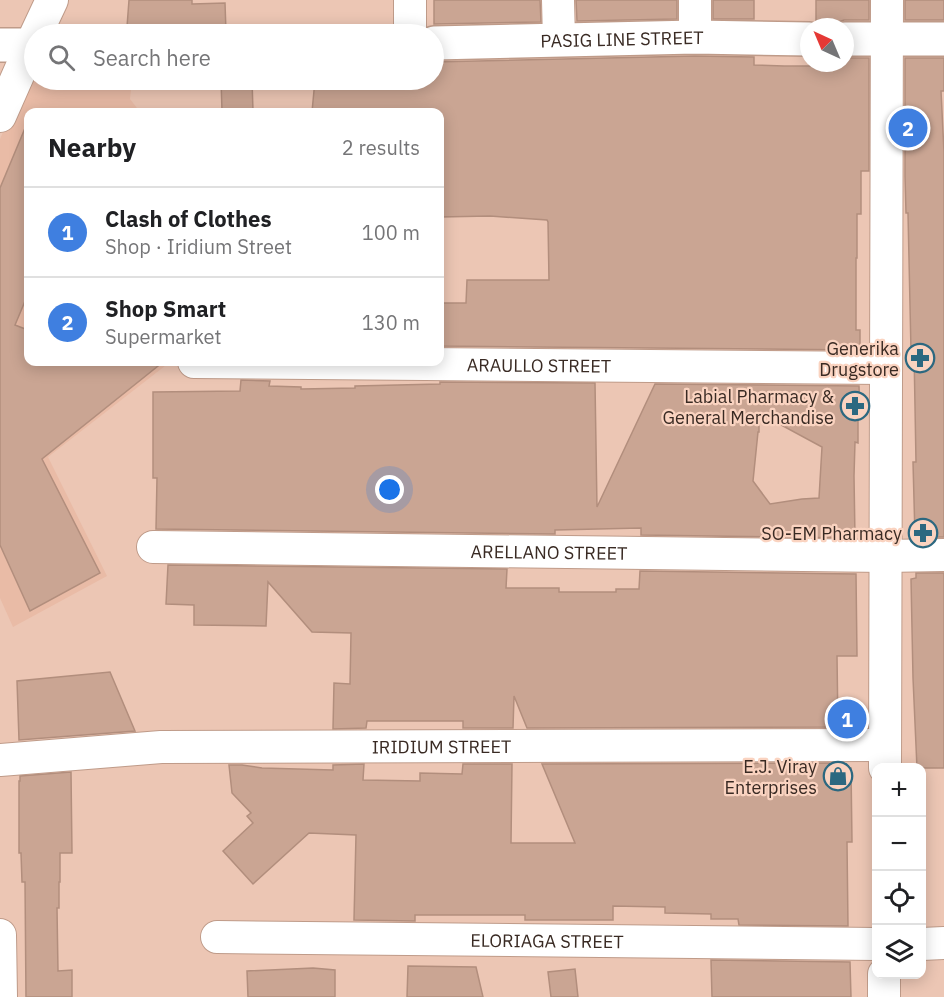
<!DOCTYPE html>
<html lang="en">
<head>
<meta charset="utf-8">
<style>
	:root { --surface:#fff; --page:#f2f2f2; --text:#202124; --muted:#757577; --line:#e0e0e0; --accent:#2c6880 }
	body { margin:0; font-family:"IBM Plex Sans",sans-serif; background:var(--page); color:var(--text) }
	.controls { position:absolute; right:18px; bottom:18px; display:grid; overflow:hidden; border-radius:12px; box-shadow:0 3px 15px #0003 }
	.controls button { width:54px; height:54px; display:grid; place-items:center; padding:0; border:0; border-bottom:2px solid var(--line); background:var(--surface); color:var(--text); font:30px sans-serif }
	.compass { position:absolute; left:800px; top:18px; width:54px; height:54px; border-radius:50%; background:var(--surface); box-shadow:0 3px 15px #0003; rotate:316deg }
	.you { position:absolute; left:390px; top:490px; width:21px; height:21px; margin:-15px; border:4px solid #fff; border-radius:50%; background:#1a73e8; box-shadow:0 0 0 9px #1a73e833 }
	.badge { display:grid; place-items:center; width:39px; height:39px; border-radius:50%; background:var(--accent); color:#fff; font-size:20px; font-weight:700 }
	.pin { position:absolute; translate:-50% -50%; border:3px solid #fff; box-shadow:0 2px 6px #0006 }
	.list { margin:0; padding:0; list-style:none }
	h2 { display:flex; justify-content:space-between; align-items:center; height:78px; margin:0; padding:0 24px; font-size:26px }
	h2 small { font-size:20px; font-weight:400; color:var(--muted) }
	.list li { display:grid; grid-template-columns:39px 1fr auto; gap:18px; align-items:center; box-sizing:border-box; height:90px; padding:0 24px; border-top:2px solid var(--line) }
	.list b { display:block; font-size:22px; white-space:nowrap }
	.list p { margin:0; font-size:20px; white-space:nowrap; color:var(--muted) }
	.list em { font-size:20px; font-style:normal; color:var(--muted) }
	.icon { flex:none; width:33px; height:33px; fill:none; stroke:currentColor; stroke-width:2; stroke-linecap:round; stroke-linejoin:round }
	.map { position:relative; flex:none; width:944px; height:997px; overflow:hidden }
	.search { position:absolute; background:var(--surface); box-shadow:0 3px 15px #0003; left:24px; top:24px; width:420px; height:66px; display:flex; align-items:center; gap:15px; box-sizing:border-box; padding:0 21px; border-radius:33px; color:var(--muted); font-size:22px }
	.panel { position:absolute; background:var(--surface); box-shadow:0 3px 15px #0003; left:24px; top:108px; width:420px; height:258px; border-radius:12px }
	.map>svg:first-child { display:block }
</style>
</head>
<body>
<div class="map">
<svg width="944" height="997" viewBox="0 0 944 997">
	<rect width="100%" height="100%" fill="#ecc6b4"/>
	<!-- built -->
	<polygon fill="#e9bba6" points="31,69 34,69 34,80 132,80 130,99 140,112 28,112 28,362 170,362 48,457 107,576 13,627 0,598 0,139"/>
	<!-- building -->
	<g fill="#caa593" stroke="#b28e7d" stroke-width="1.5" fill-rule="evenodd">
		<polygon points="129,0 192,0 192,4 225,3 226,32 161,32 161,29 127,27"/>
		<polygon points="434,0 540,0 541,22 434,24"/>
		<polygon points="576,0 677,0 677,19 577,21"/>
		<rect x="713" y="0" width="41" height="19"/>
		<polygon points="816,0 869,0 869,20 844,20 836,23 831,27 823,27 816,22"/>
		<rect x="905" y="0" width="39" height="20"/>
		<polygon points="695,56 754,57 754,65 784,66 815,66 815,63 845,63 845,58 869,58 869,171 861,171 861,214 857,214 857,258 856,258 856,330 860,330 860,350 440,346 440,303 466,303 467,280 549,280 548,222 547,220 490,216 440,217 440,112 312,112 315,80 434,80 434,62"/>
		<polygon points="905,58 944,58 944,91 941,91 944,152 944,537 915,537 913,462 916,462 914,351 911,351 908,213 906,213 905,176"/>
		<polygon points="221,80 252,80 253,111 222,111"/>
		<polygon points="28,121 28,294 15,325 28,330 28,362 163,362 42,459 100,573 30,611 0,545 0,188"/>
		<path d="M241,380L270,381L269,386L301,387V389L355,388V386L440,384V382L595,383L597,507L655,384L859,386L860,419H858V443L855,442L854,476L855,538L641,535V528L555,530V534L156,529L157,478H153V392L240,391ZM759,413L822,447L819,498L802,499L770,504L753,481L758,432H759Z"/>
		<polygon points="168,565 507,569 506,588 559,588 559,592 616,592 616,589 639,589 640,571 856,574 857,656 837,656 838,727 527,728 514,696 513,728 463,728 463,721 367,721 366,728 333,729 334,683 350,684 351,633 312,632 268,582 266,626 194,625 194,605 166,604"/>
		<polygon points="916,573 944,573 944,768 917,768 913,678 911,579 916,578"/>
		<polygon points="110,672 135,731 19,740 17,681"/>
		<polygon points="838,763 838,768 851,768 852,842 847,842 848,926 739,925 738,919 711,919 711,914 665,913 665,907 613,906 613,920 525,920 525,915 415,915 415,921 354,920 356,835 309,833 253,884 223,851 253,823 247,816 251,813 232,793 229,765 242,765 262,768 333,770 333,765 364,764 363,780 420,781 420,773 462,774 463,764 512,764 511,843 575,843 542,764"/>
		<polygon points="71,772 72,853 60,853 60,882 59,882 59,908 57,908 58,971 72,970 72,997 26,997 25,882 22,882 21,853 19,853 19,781 20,781 20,776"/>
		<polygon points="711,960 850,962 851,997 712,997"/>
		<polygon points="408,966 476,967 483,997 407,997"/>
		<polygon points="313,968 335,970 335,997 248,997 247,971"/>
		<polygon points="575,969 578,997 551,997 548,972"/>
	</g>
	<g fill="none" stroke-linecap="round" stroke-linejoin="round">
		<!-- street casing -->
		<g stroke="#bf9b89" stroke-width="34">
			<g id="street">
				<polyline points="558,0 559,40"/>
				<polyline points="695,0 695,37"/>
				<polyline points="36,34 52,0"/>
				<polyline points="410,34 410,0"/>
				<polyline points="0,116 34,39"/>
				<path id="s1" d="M194,362L885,368"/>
				<path id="s2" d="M153,547L885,556L944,555"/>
				<path id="s3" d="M0,760L161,747L885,745"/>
				<polyline points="885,768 887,0"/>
				<polyline points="0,935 1,997"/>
				<path id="s4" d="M217,937L876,944"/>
				<polyline points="922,944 944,943"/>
				<polyline points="884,997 884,974"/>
			</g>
		</g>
		<!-- secondary casing -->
		<g stroke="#bf9b89" stroke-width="36">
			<g id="secondary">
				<polyline points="845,39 944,39"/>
				<path id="s5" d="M434,43L695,37L809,39"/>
				<polyline points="0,45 34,45"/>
			</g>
		</g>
		<!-- street -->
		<use href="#street" stroke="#fff" stroke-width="32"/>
		<!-- secondary -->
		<use href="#secondary" stroke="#fff" stroke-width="33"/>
	</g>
	<!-- icons -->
	<defs>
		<g id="pharmacy-ring" transform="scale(1.5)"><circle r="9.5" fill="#fad3c0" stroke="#2c6880" stroke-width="1.5"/><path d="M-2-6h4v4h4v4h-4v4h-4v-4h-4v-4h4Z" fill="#2c6880"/></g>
		<g id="shop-ring" transform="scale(1.5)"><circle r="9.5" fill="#fad3c0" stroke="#2c6880" stroke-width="1.5"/><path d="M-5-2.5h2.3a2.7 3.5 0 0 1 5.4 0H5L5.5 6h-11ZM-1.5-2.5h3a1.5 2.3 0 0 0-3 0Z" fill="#2c6880"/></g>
	</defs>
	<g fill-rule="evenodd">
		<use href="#pharmacy-ring" x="920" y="358"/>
		<use href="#pharmacy-ring" x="855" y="406"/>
		<use href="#pharmacy-ring" x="923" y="533"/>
		<use href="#shop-ring" x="838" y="776"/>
	</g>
	<g text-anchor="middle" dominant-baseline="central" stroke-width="4.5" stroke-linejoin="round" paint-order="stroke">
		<!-- street labels -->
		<g font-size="18" fill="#392a23" stroke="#fad3c0">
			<text stroke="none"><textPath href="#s5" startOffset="188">PASIG LINE STREET</textPath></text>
			<text stroke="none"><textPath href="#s1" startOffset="345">ARAULLO STREET</textPath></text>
			<text stroke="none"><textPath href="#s2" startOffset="396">ARELLANO STREET</textPath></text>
			<text stroke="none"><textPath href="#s3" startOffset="442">IRIDIUM STREET</textPath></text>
			<text stroke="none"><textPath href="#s4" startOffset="330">ELORIAGA STREET</textPath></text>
		</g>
		<!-- poi labels -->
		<g font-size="18" fill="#392a23" stroke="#fad3c0" text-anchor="end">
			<text x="899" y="348">Generika<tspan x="899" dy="21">Drugstore</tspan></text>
			<text x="834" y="396">Labial Pharmacy &amp;<tspan x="834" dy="21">General Merchandise</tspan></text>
			<text x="902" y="533">SO-EM Pharmacy</text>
			<text x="817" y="766">E.J. Viray<tspan x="817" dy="21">Enterprises</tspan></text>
		</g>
	</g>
</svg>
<div class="controls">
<button>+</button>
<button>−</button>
<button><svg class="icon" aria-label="locate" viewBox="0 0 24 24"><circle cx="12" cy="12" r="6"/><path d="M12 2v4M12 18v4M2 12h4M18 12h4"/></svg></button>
<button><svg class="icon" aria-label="layers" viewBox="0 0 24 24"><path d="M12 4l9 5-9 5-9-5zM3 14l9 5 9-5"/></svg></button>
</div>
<svg class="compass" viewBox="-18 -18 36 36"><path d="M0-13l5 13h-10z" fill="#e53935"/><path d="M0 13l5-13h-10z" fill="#757577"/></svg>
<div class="you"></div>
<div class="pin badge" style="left:847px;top:719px;background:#3f7fe0">1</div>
<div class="pin badge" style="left:908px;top:128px;background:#3f7fe0">2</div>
<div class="search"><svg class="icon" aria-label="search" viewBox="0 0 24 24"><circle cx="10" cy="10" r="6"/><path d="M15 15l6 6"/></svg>Search here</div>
<section class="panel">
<h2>Nearby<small>2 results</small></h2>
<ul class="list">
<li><span class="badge" style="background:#3f7fe0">1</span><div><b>Clash of Clothes</b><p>Shop · Iridium Street</p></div><em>100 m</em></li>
<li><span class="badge" style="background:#3f7fe0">2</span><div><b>Shop Smart</b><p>Supermarket</p></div><em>130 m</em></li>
</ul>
</section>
</div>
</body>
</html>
